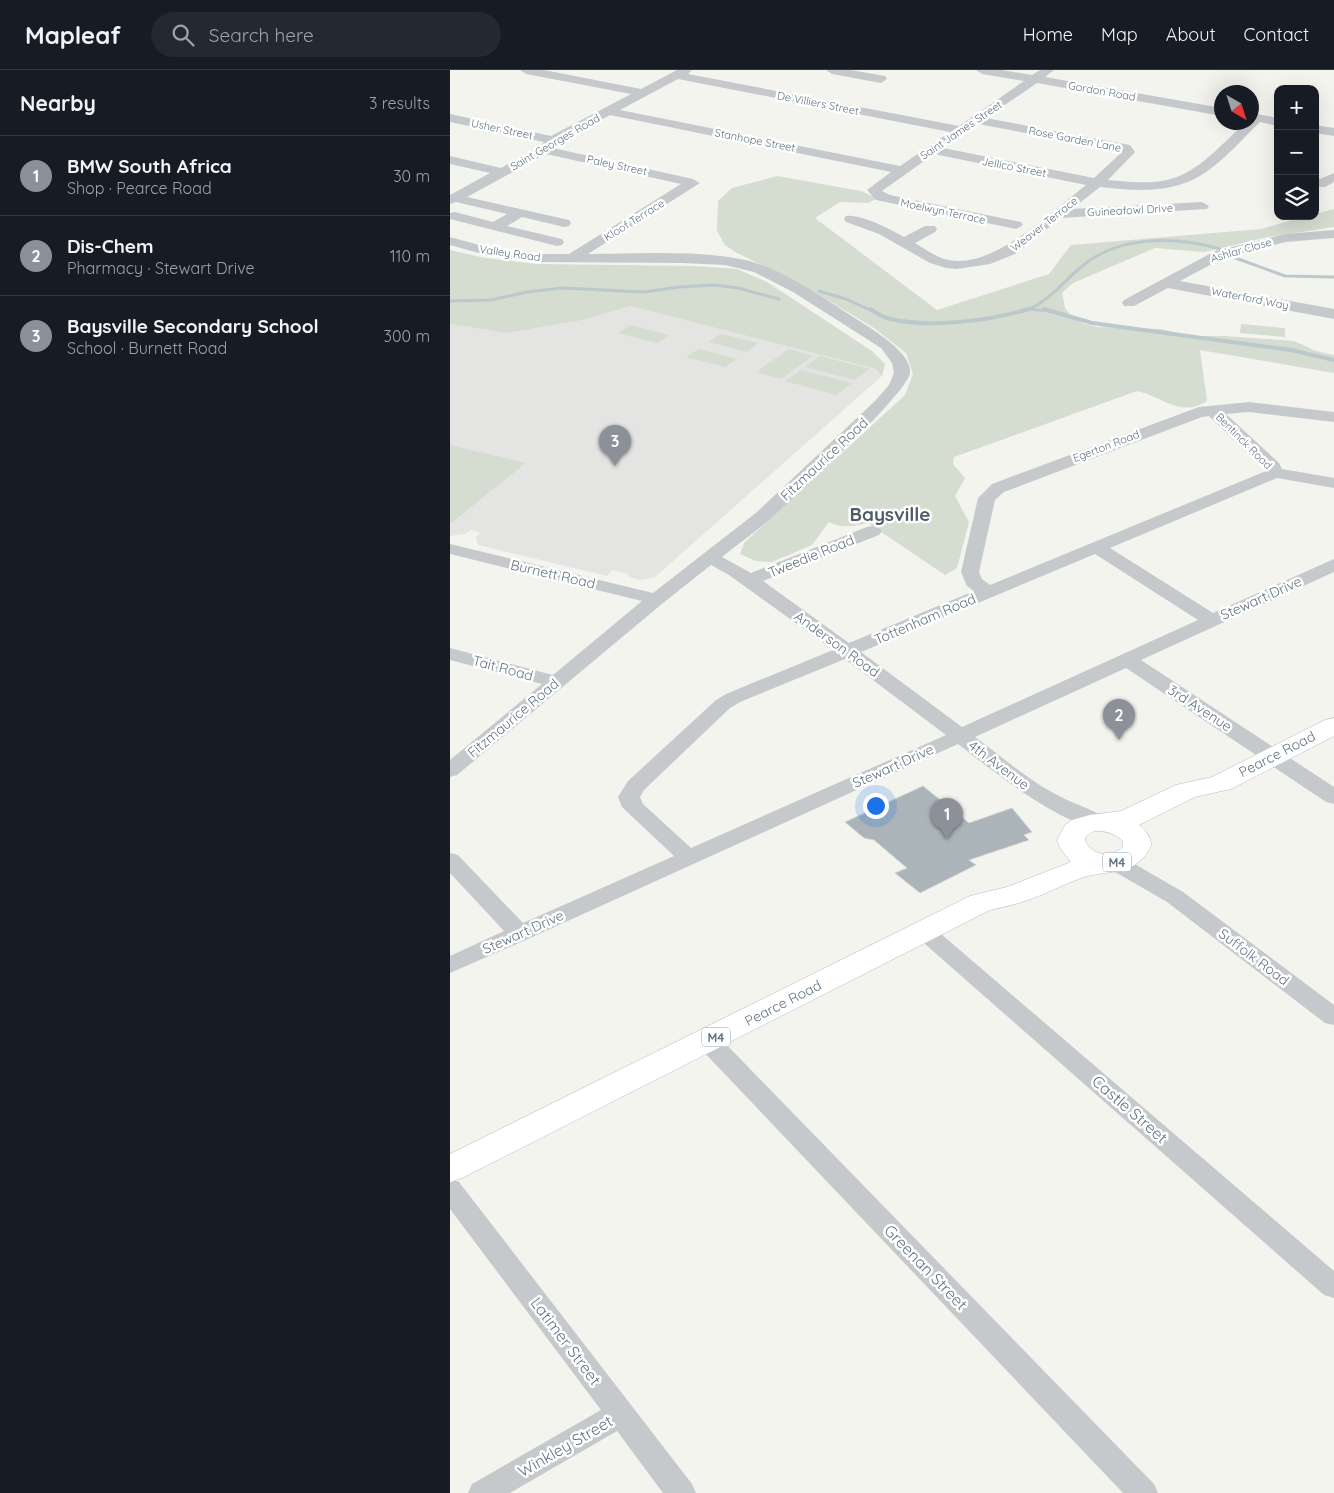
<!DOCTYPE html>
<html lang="en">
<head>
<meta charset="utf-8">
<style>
	:root { --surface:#171b24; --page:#242831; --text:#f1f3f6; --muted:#9ea1a6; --line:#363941; --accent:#8c9099 }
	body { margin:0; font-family:Quicksand,sans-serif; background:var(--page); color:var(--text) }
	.controls { position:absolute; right:15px; top:15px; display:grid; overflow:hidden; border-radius:10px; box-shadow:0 5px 20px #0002 }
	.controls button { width:45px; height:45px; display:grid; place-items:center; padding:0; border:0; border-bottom:1px solid var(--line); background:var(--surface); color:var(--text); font:25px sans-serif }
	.compass { position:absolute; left:764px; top:15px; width:45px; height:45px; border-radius:50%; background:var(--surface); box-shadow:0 5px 20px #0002; rotate:141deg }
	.you { position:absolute; left:425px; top:735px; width:18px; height:18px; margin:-12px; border:4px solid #fff; border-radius:50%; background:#1a73e8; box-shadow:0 0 0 8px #1a73e833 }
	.badge { display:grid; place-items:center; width:32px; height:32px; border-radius:50%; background:var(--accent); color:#fff; font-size:16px; font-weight:700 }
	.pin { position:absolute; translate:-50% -41px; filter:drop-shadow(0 1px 2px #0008) }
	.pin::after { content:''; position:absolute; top:26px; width:18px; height:15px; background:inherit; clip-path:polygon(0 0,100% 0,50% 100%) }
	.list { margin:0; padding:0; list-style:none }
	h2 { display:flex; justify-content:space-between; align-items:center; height:65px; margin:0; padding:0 20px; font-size:21px }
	h2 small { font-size:16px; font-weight:400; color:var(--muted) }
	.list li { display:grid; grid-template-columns:32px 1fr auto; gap:15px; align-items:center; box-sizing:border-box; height:80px; padding:0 20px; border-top:1px solid var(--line) }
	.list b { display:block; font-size:19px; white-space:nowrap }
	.list p { margin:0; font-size:16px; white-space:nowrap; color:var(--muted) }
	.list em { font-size:16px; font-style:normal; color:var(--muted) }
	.icon { flex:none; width:28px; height:28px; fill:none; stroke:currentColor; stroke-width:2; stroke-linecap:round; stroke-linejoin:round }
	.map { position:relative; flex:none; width:884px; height:1423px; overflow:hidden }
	header { display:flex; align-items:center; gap:30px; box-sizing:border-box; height:70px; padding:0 25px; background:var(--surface); border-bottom:1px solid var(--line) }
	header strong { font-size:24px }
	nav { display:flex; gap:28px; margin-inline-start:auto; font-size:18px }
	.search { width:350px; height:45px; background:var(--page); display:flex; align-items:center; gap:12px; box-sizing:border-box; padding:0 18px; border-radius:28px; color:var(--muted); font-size:19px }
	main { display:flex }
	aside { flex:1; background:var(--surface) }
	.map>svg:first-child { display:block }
</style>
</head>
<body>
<header>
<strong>Mapleaf</strong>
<div class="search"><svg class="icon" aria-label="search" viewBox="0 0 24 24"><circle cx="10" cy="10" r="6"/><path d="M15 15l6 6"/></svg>Search here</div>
<nav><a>Home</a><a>Map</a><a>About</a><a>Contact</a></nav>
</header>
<main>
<aside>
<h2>Nearby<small>3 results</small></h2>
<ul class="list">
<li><span class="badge">1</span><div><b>BMW South Africa</b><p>Shop · Pearce Road</p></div><em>30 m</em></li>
<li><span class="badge">2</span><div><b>Dis-Chem</b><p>Pharmacy · Stewart Drive</p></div><em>110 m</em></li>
<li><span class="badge">3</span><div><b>Baysville Secondary School</b><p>School · Burnett Road</p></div><em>300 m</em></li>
</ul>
</aside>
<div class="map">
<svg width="884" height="1423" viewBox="0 0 884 1423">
	<rect width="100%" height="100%" fill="#f4f4ef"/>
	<!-- built -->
	<polygon fill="#e4e5e3" points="180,236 426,299 432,306 205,507 190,510 179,507 178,504 163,500 157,506 28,475 26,467 31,463 21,460 16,464 0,466 0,254 57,263 133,250"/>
	<!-- green -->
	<g fill="#d5dcd0">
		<path d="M327,106L411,121L427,128L419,133L390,132L365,148L487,240L599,204L621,175L811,159L856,146H865V144L884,139V157L818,167L754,182L705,178L623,213L612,223L615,238L621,246L632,253L647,257L711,259L741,266H774L844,271L866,281L884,285V303L750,280L757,331C730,348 714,327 687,321L504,387L503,394L515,408L505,426L519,452L507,498L495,505L418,453C405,456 391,459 379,452L362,475L322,492L306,491L290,484L294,473L455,325L463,304L456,283L424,258L351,214L287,183L275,175L267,161L268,131L282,118Z"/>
		<polygon points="0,180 35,188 87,194 244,196 287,199 317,212 422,281 435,294 432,306 426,299 180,236 133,250 57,263 0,254"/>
		<polygon points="791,254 835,258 835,267 790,263"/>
		<polygon points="181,255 219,265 207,273 168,263"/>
		<polygon points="270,264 308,273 297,282 258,272"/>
		<polygon points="249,279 287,289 275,297 236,287"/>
		<polygon points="339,279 363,286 331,309 306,302"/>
		<polygon points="370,286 420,299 405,310 355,297"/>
		<polygon points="351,300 402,313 386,325 335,311"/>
		<polygon points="0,375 76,393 0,454"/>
	</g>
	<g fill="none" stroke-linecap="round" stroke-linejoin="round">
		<!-- stream-far1 -->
		<g stroke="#bbc9cd" stroke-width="3">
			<polyline points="780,186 835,206 884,207"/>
			<polyline points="369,221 396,229 422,241"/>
			<polyline points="0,231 41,230 77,222 112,218 194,222 229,217 265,215 288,218 329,229"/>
			<polyline points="579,239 599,241"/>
			<path d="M574,241C598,233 613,212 631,197C668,165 726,166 770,179"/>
		</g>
		<!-- stream -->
		<g stroke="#bbc9cd" stroke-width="4">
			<path d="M420,239C426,243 433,247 440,249C478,258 541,251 578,239"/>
			<polyline points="594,239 642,253 841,280 884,290"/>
		</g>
	</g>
	<!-- building -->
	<polygon fill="#abb4b8" stroke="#d5d5d2" points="473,716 519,753 562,738 582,762 574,765 579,770 519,790 526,795 470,823 445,803 457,798 424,770 414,768 395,752"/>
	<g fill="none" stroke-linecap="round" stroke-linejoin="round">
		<!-- major casing -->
		<g stroke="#b6babe" stroke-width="1">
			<path id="major" d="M884,648V666L781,719L745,727L689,755C696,761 705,771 699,780C683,807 657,799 631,808C614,814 598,823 581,829C568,834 554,837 540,840L12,1108L0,1112V1084L520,826L557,817L621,792L610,778L607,770L615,755L622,750L640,745L671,741L726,715L762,707L875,650ZM644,761C655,760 665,764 673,771V777C661,788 641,786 635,770L636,766Z"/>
		</g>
		<!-- minor -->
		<g fill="#c6c9cc" fill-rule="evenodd">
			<path d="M70,0H94L191,19L227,0H242L238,4L509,56L574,11L532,4L526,0H552L582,5L590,0H604L595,7L772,38V46L587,13L536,48L680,75L685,82L658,110C680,112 705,115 727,107C753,97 775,71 796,52H802V43L828,48V56L810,52C788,73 764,103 735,113C708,123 678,120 650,117L622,139L752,132L759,136L757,139L611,148L565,184L540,194L507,199L496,198L480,193L429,164L396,152L394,149L396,146C410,143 442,160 454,167L475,156H485L487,159L485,162L465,173C475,179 487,188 499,190C544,199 602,141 636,115L484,84L432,121L440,125L571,152L573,155L566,159L426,130L417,120L441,102L160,45L108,73L103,78L243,109L250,113L138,184C189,184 269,178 315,196C352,211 385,236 419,257C432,266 462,285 460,303C457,324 342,430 319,450C304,463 288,474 272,487L301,503L417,457L423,456L429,457L432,461L429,465L313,511L399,573L524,521L517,516L511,502L528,428L542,414L749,337L799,332L884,342V352L799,342L776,344L829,393L832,399L884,408V418L827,408L660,478L763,543L884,489V502L691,590L884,717V734L876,732L676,598L525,667C554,688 581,713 613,728C623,733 656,745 661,752L658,757C622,766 537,696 508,674L78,869L0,903V886L54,861L0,803V783L8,785L73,853L224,786L172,737L168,727L178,711L266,630L276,624L383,580L279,505L261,495L213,533L7,705L0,707V690L92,614L0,590V578L103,605L192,531L0,484V474L203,523L307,442L425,331L439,315L444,303L442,293L431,278L343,222L304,202L275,195L232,193L88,192L43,187L0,175V167L44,179L88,184H119L231,114L96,84L17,127L119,150L121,153L119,156L114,157L72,147L57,156L112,169L114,172L112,175L107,176L0,149V143L5,142L43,152L57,144L6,132L0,134V125L40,103L0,94V86L51,98L89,77L94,72L0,52V44L101,66L181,24L76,4ZM228,9L500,62L450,96L170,40ZM528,54L671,81L672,82L644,108L493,78ZM759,346L816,401L540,515L532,509L529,502L545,430L554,422L752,347ZM645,484L748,550L512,657L411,582ZM395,589L496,665L241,778L193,734L190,727L194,720L280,638L290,632Z"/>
			<polygon points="376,0 401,0 435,6 437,9 431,13 382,4"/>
			<polygon points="865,55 884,58 884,66 865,63"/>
			<polygon points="884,103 884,112 875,117 865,117 865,111"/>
			<polygon points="884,160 884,168 836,172 775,187 730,211 884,239 884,249 718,218 684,236 674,236 672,233 674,230 765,181 836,164"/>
			<polygon points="660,786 683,793 733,822 884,935 884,955 875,953 717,832 667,803 652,798 649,793 652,788"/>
			<polygon points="475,854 483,857 884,1201 884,1228 874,1225 467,867 463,862 467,857"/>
			<polygon points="258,962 267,965 704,1414 708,1423 673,1423 249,977 246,971 249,965"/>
			<polygon points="0,1109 9,1112 242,1414 246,1423 213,1423 167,1361 60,1423 18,1423 22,1414 151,1340 0,1139"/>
		</g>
		<!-- major -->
		<use href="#major" fill="#fff" fill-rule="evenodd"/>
	</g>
	<g text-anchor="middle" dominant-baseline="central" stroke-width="5" stroke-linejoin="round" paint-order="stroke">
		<!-- far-street labels -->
		<g font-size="11" fill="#607583" stroke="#fff">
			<text transform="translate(652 21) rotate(10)">Gordon Road</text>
			<text transform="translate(368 33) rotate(11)">De Villiers Street</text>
			<text transform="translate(52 59) rotate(12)">Usher Street</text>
			<text transform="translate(511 60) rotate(-34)">Saint James Street</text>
			<text transform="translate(625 69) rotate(11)">Rose Garden Lane</text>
			<text transform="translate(305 70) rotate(11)">Stanhope Street</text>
			<text transform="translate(105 72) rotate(-30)">Saint Georges Road</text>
			<text transform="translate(167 95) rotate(12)">Paley Street</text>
			<text transform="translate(564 97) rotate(11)">Jellico Street</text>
			<text transform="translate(680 140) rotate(-3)">Guineafowl Drive</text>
			<text transform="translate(493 141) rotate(12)">Moelwyn Terrace</text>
			<text transform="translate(184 150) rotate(-32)">Kloof Terrace</text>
			<text transform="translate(594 154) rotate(-38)">Weaver Terrace</text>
			<text transform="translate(791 180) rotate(-16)">Ashlar Close</text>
			<text transform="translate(60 183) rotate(8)">Valley Road</text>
			<text transform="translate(800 228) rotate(11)">Waterford Way</text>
			<text transform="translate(794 371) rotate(45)">Bentinck Road</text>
			<text transform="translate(656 376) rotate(-21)">Egerton Road</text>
		</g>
		<!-- shield labels -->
		<g fill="#fff" stroke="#909ea8" stroke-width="1">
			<rect x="653" y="782.5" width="28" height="19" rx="4"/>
			<rect x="252" y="957.5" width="28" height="19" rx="4"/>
		</g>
		<g font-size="12" font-weight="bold" fill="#607583">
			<text x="667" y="792">M4</text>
			<text x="266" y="967">M4</text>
		</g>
		<!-- street labels -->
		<g font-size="14" fill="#607583" stroke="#fff">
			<text transform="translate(374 389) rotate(-43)">Fitzmaurice Road</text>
			<text transform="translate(361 486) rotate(-22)">Tweedie Road</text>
			<text transform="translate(103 504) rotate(13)">Burnett Road</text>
			<text transform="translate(811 528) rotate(-24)">Stewart Drive</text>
			<text transform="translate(475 549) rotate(-23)">Tottenham Road</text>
			<text transform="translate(387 574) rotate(36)">Anderson Road</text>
			<text transform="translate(53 598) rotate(15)">Tait Road</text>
			<text transform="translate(750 638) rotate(33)">3rd Avenue</text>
			<text transform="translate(63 648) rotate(-40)">Fitzmaurice Road</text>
			<text transform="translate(827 684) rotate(-27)">Pearce Road</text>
			<text transform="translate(549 695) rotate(37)">4th Avenue</text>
			<text transform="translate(443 696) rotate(-24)">Stewart Drive</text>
			<text transform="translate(73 862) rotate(-24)">Stewart Drive</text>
			<text transform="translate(804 887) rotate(37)">Suffolk Road</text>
			<text transform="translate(333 933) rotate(-27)">Pearce Road</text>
		</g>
		<!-- near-street labels -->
		<g font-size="16" fill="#607583" stroke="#fff">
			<text transform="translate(680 1039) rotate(41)">Castle Street</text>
			<text transform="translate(476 1197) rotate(46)">Greenan Street</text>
			<text transform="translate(116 1271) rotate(53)">Latimer Street</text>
			<text transform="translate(115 1376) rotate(-30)">Winkley Street</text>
		</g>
		<!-- district labels -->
		<g font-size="19" font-weight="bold" fill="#4e5d68" stroke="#fff">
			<text x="440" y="444">Baysville</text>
		</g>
	</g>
</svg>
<div class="controls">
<button>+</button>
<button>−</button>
<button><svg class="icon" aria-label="layers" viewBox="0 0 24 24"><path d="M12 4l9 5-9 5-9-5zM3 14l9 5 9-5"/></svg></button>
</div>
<svg class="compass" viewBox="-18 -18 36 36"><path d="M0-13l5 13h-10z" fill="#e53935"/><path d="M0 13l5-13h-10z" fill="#9ea1a6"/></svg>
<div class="you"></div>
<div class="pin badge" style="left:497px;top:769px">1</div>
<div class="pin badge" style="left:669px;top:670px">2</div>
<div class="pin badge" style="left:165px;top:396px">3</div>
</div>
</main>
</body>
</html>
